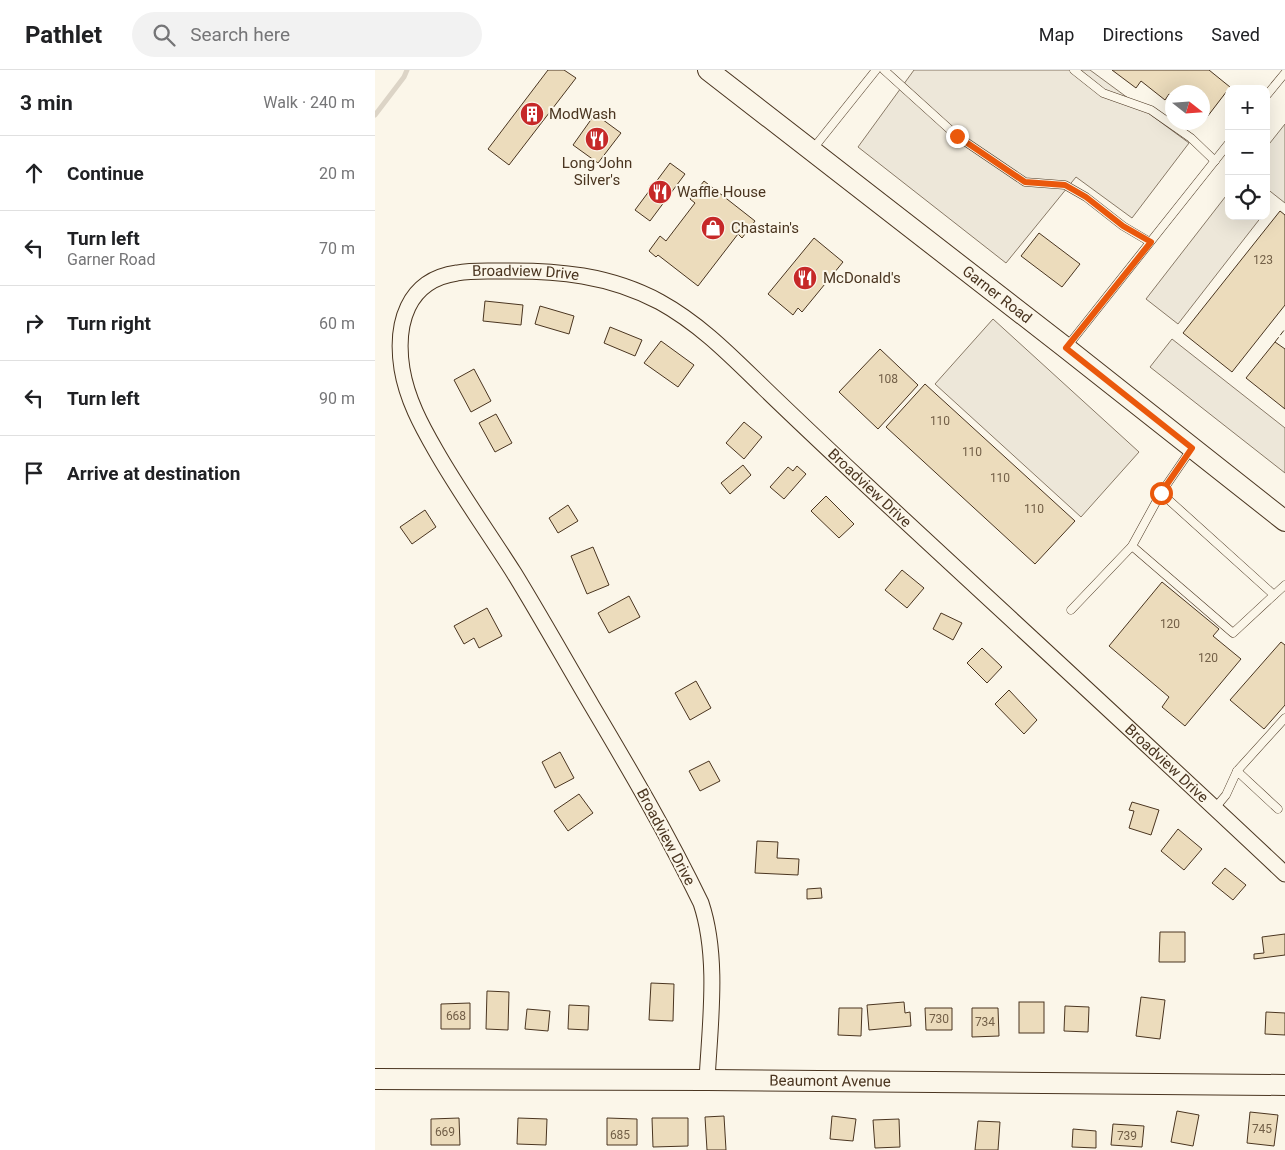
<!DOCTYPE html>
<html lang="en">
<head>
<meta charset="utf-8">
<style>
	:root { --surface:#fff; --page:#f2f2f2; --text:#202124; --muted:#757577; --line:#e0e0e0 }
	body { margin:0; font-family:Roboto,sans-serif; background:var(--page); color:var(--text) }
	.controls { position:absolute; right:15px; top:15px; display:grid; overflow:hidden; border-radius:10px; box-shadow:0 5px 20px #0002 }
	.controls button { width:45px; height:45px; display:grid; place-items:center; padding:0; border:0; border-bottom:1px solid var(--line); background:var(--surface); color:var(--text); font:25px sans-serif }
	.compass { position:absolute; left:790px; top:15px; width:45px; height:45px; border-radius:50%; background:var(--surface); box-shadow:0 5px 20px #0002; rotate:107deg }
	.stop { position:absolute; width:15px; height:15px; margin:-11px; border:4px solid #ea580c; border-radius:50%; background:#fff }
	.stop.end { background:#ea580c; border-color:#fff; box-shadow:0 1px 5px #0008 }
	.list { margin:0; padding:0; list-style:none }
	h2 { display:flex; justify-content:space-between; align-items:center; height:65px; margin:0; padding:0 20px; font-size:21px }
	h2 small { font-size:16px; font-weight:400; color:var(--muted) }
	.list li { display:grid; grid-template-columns:32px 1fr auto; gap:15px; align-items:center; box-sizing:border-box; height:75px; padding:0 20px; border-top:1px solid var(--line) }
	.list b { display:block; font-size:19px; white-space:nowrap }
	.list p { margin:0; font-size:16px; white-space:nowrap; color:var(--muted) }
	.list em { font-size:16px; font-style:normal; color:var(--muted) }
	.icon { flex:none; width:28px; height:28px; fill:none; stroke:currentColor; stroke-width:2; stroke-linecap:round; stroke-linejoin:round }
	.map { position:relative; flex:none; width:910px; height:1080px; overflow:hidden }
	header { display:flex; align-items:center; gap:30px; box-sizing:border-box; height:70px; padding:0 25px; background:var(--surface); border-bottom:1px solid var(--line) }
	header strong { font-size:24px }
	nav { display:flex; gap:28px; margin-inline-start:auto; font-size:18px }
	.search { width:350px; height:45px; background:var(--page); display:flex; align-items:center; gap:12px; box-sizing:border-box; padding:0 18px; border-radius:28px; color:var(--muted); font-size:19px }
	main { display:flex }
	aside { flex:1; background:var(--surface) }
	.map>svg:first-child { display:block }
</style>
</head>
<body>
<header>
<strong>Pathlet</strong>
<div class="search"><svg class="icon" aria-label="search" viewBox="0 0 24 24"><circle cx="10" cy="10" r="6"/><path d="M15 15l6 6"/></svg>Search here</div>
<nav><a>Map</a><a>Directions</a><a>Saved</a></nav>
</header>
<main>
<aside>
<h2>3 min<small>Walk · 240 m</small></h2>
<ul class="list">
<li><svg class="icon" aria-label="ahead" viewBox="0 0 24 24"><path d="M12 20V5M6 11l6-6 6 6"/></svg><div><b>Continue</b></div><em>20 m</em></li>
<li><svg class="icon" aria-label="left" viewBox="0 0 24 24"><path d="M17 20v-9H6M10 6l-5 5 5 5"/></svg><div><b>Turn left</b><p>Garner Road</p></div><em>70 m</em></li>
<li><svg class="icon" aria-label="right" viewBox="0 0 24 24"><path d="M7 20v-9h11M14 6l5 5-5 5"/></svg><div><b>Turn right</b></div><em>60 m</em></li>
<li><svg class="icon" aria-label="left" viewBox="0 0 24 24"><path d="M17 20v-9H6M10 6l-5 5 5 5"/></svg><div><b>Turn left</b></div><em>90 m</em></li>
<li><svg class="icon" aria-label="arrive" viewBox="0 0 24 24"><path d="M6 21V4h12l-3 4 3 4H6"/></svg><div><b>Arrive at destination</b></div></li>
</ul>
</aside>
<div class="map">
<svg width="910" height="1080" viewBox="0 0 910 1080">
	<rect width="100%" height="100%" fill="#fbf6e9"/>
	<!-- parking -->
	<g fill="#ede7d9" stroke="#887966">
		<polygon points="539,0 715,0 814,73 757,148 701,107 631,193 483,77"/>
		<polygon points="910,54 910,133 891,118 891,78"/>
		<polygon points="854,122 854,146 887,146 803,254 771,229"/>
		<polygon points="618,249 764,382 706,447 560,314"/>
		<polygon points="797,269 910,358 910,403 775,297"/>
	</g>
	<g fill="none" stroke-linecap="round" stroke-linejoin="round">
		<!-- stream -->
		<polyline stroke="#dcd4c6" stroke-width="5" points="0,45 29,7 32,0"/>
	</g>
	<!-- building -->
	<g fill="#ecdcbc" stroke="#4a3520">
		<polygon points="173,0 189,0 201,8 134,95 113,79"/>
		<polygon points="737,0 834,0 855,17 829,51 828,50 828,22 798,22 798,27 794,24 790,30 766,11 761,18"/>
		<polygon points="220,44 246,63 223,93 198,75"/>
		<polygon points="295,93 310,104 275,151 260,140"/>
		<polygon points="329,111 380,151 367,168 363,164 323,216 283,185 281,187 274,181 285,166 291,171 320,133 315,129"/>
		<polygon points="905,141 910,145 910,235 857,302 808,263"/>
		<polygon points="664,163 705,194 687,217 646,186"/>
		<polygon points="439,168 468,192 427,242 423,238 418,245 393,224"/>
		<polygon points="110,231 148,235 146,255 108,251"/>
		<polygon points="165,236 199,246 194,264 160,254"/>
		<polygon points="235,257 267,270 260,286 229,273"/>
		<polygon points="286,271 319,295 303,317 269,293"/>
		<polygon points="900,272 910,279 910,339 871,308"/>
		<polygon points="505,279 543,315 503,359 464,322"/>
		<polygon points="99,299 116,331 96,342 79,310"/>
		<polygon points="550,314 700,451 660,494 511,357"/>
		<polygon points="121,344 137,373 120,382 104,353"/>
		<polygon points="369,352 387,367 369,389 351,373"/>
		<polygon points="368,395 376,405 355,424 346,413"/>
		<polygon points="422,396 431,404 409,429 395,417 413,397 418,401"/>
		<polygon points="451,426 479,454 464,468 436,441"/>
		<polygon points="193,435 203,451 183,463 174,448"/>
		<polygon points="50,440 61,457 37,474 25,457"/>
		<polygon points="218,477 234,515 212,524 196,486"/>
		<polygon points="527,500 549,518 532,538 510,520"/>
		<polygon points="787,512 844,559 838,566 866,589 810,656 787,637 794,627 734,576"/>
		<polygon points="254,526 265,547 234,563 223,543"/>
		<polygon points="112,538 127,566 104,578 99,568 89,574 79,556"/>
		<polygon points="566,543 587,553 578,570 558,559"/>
		<polygon points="906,572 910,575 910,635 889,659 855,630"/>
		<polygon points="607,578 627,597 612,613 592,593"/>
		<polygon points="321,611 336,638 315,650 300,623"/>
		<polygon points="634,620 662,650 649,664 620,634"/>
		<polygon points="185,682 199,708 180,718 167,692"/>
		<polygon points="334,691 345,711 325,721 314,701"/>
		<polygon points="204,724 218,743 193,761 179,741"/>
		<polygon points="757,732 784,740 776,765 754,758 759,741 754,740"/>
		<polygon points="803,759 827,779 809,800 786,781"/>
		<polygon points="382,771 403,772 402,788 424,789 423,805 380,803"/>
		<polygon points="850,798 871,815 858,830 837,813"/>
		<polygon points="446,818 447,828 432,829 432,819"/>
		<polygon points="785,862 810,862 810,892 784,892"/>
		<polygon points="910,864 910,885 879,889 879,884 889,883 887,867"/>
		<polygon points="276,913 299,914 298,951 274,950"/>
		<polygon points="112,921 134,922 133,960 111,959"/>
		<polygon points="766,927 790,930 785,969 761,966"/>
		<polygon points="529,932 530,943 535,942 536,956 494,960 492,935"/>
		<rect x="644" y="932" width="25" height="31"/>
		<polygon points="95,933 95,959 66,959 66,934"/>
		<polygon points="194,935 214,936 213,960 193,959"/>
		<polygon points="690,936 714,937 713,962 689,961"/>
		<polygon points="464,938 487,938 486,966 463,965"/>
		<polygon points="550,938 577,938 577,960 551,960"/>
		<polygon points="597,938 623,938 624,966 597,967"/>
		<polygon points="152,939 175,941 173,961 150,959"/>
		<polygon points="891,942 910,943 910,965 890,964"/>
		<polygon points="802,1041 824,1045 818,1076 796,1072"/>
		<polygon points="875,1042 903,1045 899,1076 872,1073"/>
		<polygon points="349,1046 351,1080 332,1080 330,1047"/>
		<polygon points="457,1046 481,1049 478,1071 455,1069"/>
		<polygon points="84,1048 85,1075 56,1075 56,1049"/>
		<polygon points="143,1048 172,1049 171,1075 142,1074"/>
		<polygon points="232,1048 262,1049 262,1075 232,1075"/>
		<polygon points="277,1048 313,1048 313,1076 278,1077"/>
		<polygon points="524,1049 525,1077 500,1078 498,1050"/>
		<polygon points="603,1051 625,1052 623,1080 600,1080"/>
		<polygon points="738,1054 769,1056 767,1077 736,1075"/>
		<polygon points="698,1059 721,1061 721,1078 697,1077"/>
	</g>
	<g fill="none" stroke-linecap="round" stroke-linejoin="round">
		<!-- lane casing -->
		<g stroke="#4a3520" stroke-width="9">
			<g id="lane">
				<polyline points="509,0 582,66 650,112 690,115 711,127 748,156 775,172"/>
				<polyline points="699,0 728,23 776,40 816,68 840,91"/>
				<polyline points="891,26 910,3"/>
				<polyline points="437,80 501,0"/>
				<polyline points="691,278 854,73"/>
				<polyline points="817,378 786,423 899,525 910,515"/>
				<polyline points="786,423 757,476 858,563 899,525"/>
				<polyline points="696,540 757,476"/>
				<polyline points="862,701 910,648"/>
				<polyline points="840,738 851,725 862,701 903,739"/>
			</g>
		</g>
		<!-- street casing -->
		<g stroke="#4a3520" stroke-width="17">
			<g id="street">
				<path id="s1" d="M332,1010C335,953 344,887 326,833C293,765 255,700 217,636C191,592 166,547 139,503C113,462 85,423 61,381C46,355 32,329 27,299C20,254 32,210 82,203C97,200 112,201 127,201C182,200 235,205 285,232C325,254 356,286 389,318C421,349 454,380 487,411C628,542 770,672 910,804"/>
			</g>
		</g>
		<!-- secondary casing -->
		<g stroke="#4a3520" stroke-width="22">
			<g id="secondary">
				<path id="s2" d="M333,0L691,278L910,451"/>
				<path id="s3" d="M0,1009L332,1010L910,1015"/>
			</g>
		</g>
		<!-- lane -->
		<use href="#lane" stroke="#fbf6e9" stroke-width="8"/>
		<!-- street -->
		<use href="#street" stroke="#fbf6e9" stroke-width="15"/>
		<!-- secondary -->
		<use href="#secondary" stroke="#fbf6e9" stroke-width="20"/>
		<!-- fence -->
		<polyline stroke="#4a3520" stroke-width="1" stroke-dasharray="6 2.5" stroke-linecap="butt" points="900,272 910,259"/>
	</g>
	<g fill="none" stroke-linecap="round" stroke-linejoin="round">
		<!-- route -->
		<polyline stroke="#ea580c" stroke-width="6" points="582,66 650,112 690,115 711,127 748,156 776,172 691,278 817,378 786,423"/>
	</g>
	<!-- icons -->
	<defs>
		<g id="building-disc" transform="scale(1.25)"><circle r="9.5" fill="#c62828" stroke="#fbf6e9"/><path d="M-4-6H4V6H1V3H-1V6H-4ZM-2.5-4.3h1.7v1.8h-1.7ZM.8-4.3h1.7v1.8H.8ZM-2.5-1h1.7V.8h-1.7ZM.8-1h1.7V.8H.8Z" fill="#fff"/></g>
		<g id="restaurant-disc" transform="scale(1.25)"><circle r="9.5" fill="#c62828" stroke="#fbf6e9"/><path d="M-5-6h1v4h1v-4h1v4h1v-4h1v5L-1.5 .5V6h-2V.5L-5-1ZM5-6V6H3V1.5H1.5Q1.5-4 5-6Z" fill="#fff"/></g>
		<g id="shop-disc" transform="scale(1.25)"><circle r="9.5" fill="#c62828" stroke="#fbf6e9"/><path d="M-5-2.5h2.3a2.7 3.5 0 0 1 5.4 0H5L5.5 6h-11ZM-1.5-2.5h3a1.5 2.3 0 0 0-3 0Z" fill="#fff"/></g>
	</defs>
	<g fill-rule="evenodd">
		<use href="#building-disc" x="157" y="44"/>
		<use href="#restaurant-disc" x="222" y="69"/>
		<use href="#restaurant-disc" x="285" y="122"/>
		<use href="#shop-disc" x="338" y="158"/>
		<use href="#restaurant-disc" x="430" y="208"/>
	</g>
	<g text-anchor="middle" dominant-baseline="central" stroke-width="4" stroke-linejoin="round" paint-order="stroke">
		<!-- number labels -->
		<g font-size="12" fill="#725f47">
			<text x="888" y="190">123</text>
			<text x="513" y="309">108</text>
			<text x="565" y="351">110</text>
			<text x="597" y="382">110</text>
			<text x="625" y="408">110</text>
			<text x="659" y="439">110</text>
			<text x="795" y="554">120</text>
			<text x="833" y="588">120</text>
			<text x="81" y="946">668</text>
			<text x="564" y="949">730</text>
			<text x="610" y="952">734</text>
			<text x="887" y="1059">745</text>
			<text x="70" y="1062">669</text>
			<text x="245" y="1065">685</text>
			<text x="752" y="1066">739</text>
		</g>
		<!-- poi labels -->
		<g font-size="15" fill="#4a3520" stroke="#fbf6e9" text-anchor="start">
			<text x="174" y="44">ModWash</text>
			<text x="222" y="93" text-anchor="middle">Long John<tspan x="222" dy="17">Silver's</tspan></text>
			<text x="302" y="122">Waffle House</text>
			<text x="356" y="158">Chastain's</text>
			<text x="448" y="208">McDonald's</text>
		</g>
		<!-- street labels -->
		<g font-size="15" fill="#4a3520" stroke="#fbf6e9">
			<text stroke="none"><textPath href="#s1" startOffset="986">Broadview Drive</textPath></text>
			<text stroke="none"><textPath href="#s2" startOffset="366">Garner Road</textPath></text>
			<text stroke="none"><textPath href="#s1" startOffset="1406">Broadview Drive</textPath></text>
			<text stroke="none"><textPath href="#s1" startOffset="1811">Broadview Drive</textPath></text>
			<text transform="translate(291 767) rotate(62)">Broadview Drive</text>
			<text stroke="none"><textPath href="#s3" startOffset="455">Beaumont Avenue</textPath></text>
		</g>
	</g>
</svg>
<div class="controls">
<button>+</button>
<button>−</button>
<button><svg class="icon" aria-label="locate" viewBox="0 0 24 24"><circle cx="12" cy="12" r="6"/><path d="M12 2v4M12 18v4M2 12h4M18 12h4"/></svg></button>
</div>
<svg class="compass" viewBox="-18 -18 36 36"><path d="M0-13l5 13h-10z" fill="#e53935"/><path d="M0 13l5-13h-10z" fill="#757577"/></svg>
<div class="stop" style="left:786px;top:423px"></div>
<div class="stop end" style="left:582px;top:66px"></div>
</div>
</main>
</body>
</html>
